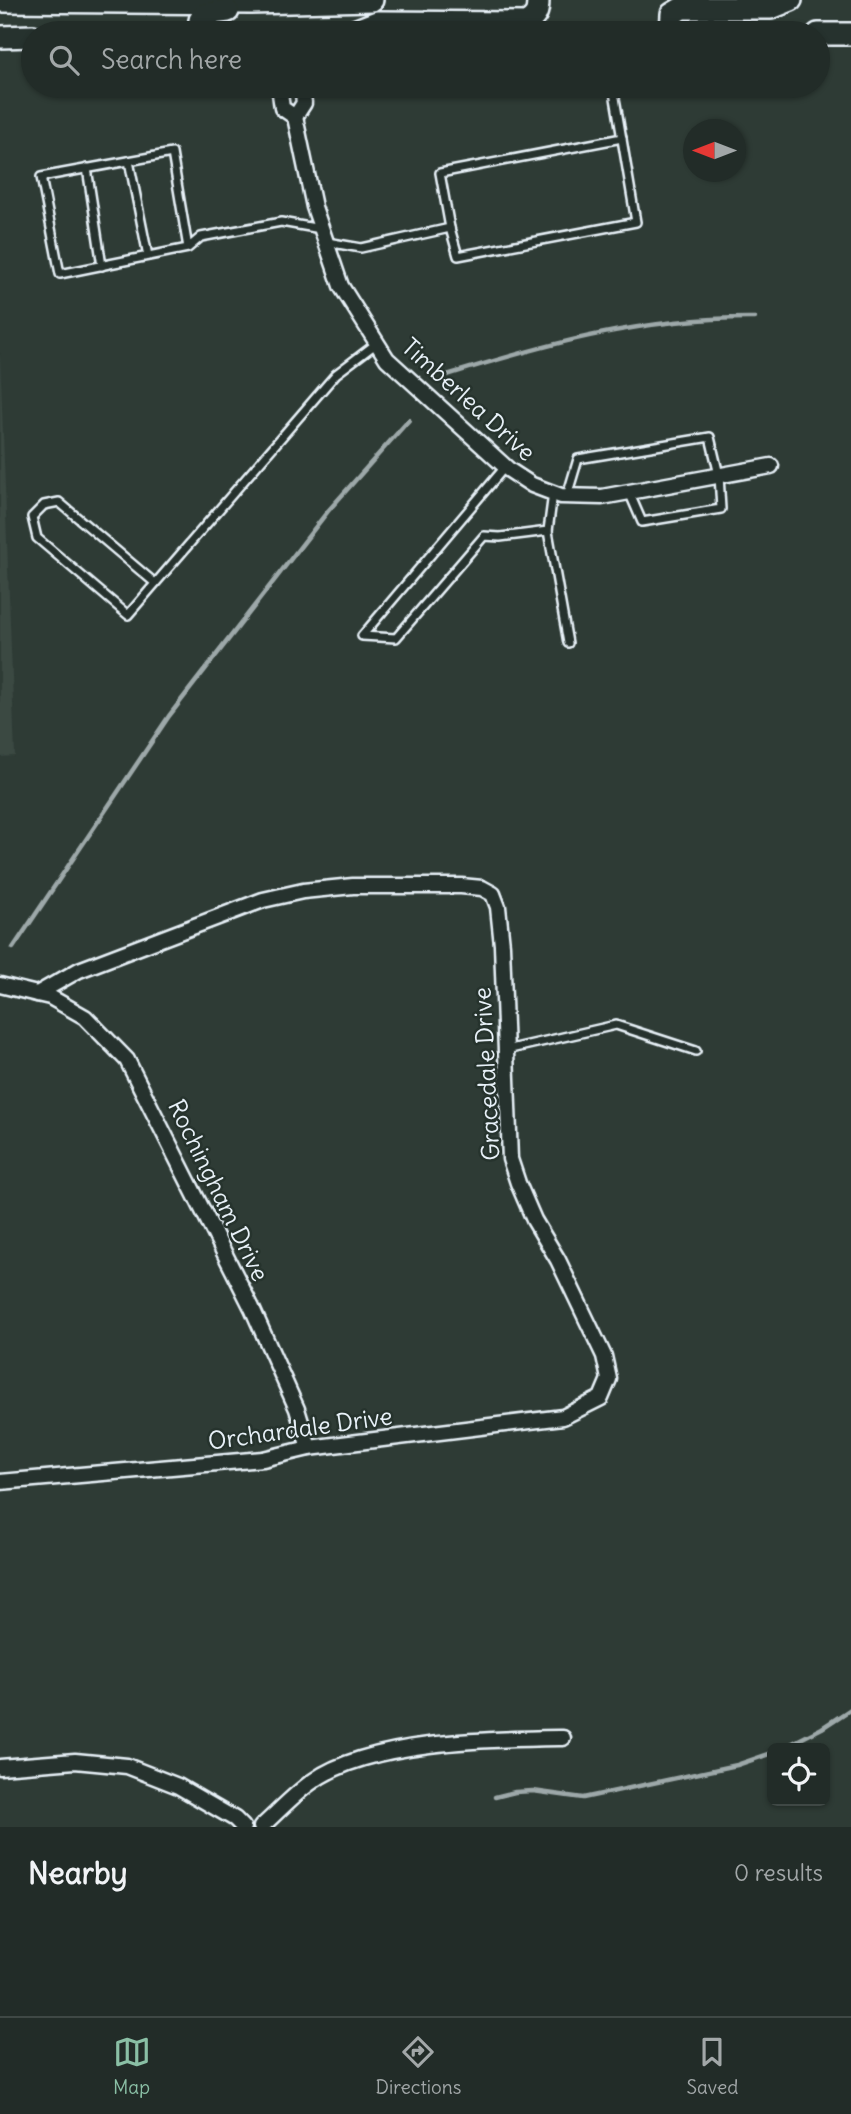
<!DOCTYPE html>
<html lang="en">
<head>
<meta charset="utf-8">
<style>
	:root { --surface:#222c28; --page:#2a3430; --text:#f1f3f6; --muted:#a2a7a8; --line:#3f4845; --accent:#8abfa5 }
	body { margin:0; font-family:Delius,sans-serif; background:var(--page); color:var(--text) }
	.controls { position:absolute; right:21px; bottom:21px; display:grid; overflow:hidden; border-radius:10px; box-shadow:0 2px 5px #0004 }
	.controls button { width:63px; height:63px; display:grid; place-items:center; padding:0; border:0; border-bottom:2px solid var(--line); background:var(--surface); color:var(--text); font:35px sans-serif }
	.compass { position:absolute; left:683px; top:119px; width:63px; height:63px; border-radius:50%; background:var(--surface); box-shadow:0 2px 5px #0004; rotate:270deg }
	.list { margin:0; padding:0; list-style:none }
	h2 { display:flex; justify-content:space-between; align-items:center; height:91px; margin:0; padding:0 28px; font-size:30px }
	h2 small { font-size:23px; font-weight:400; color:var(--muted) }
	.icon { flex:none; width:38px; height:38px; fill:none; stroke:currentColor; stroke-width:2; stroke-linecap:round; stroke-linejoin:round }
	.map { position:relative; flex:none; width:851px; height:1827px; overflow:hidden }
	.search { position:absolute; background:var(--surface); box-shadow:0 2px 5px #0004; left:21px; right:21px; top:21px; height:77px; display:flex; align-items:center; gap:18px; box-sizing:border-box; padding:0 24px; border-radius:38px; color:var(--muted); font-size:26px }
	.sheet { height:189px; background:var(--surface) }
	nav { display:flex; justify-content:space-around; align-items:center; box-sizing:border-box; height:98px; border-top:2px solid var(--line); background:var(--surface); font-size:19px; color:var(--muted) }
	nav a { display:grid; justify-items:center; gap:4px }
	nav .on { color:var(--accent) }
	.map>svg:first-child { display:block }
</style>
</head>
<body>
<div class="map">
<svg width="851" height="1827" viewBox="0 0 851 1827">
	<rect width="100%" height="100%" fill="#2e3b35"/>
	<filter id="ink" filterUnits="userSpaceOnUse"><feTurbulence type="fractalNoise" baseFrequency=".0143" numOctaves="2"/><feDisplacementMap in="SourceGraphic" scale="14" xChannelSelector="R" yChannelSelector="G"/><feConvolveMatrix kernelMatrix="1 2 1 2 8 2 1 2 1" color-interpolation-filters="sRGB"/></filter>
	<g filter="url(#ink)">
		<!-- built -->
		<polygon fill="#3b4843" points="0,353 15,756 0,757"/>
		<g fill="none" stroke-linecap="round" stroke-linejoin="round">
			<!-- stream -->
			<g stroke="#9da8a9" stroke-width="4.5">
				<path d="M447,375C550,343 645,317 755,318"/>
				<polyline points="13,948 169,716 328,511 409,420"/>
				<polyline points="783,1748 822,1728 851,1709"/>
				<polyline points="495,1797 515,1792 533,1791 583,1798 737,1765 772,1753"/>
			</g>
			<!-- lane casing -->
			<g stroke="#e8f1f8" stroke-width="12">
				<g id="lane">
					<polyline points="129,161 148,256"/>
					<polyline points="87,168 102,266"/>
					<polyline points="450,228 440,173 622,138"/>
					<polyline points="327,242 361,248 450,228 458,256 636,222 613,86"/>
					<polyline points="188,248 172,153 41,177 60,274 188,248 201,237 281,222 321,229"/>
					<polyline points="505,467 362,636 396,638 484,536 500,537 548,531 553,493"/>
					<polyline points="567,496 578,459 710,437 719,475 721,509 642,522 629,492"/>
					<polyline points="548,531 568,643"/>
					<polyline points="155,583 59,502 44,505 32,517 37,538 128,615 336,374 377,343"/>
					<polyline points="506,1050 616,1025 696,1051"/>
				</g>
			</g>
			<!-- street casing -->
			<g stroke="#e8f1f8" stroke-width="19">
				<g id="street">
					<polyline points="279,86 282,108 295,117 314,207 341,286 387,359 509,470 532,485 561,496 602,497 771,466"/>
					<polyline points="295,117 304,103 302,86"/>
					<polyline points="0,985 37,994 79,970 263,900 303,891 353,886 461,886 482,888 493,894 498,907 502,945 510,1159 518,1183 534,1220 558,1260 604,1356 609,1379 601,1398 563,1417 309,1448 263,1459 0,1482"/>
					<polyline points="37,994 50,997 85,1017 127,1060 252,1308 297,1409 309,1448"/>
					<polyline points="0,1767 75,1761 127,1766 178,1786 235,1819 243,1827"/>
					<path d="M261,1827C278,1812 294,1794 313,1781C371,1740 493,1739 563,1738"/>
				</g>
			</g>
			<!-- secondary casing -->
			<g stroke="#e8f1f8" stroke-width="26">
				<g id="secondary">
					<polyline points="0,1 251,3 372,0"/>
					<polyline points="199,33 200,20 205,14 228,11"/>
					<path d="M349,33L377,22L526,23C537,17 538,11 538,0"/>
					<polyline points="671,33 672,14 682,8 771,8 791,0"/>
					<polyline points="818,34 851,34"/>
					<polyline points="0,37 33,36"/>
				</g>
			</g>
			<!-- lane -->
			<use href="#lane" stroke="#26332d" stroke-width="7"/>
			<!-- street -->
			<use href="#street" stroke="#26332d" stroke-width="14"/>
			<!-- secondary -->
			<use href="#secondary" stroke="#26332d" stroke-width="21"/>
		</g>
	</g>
	<g text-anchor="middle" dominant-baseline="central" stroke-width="5" stroke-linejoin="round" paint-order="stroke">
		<!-- street labels -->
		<g font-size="24" fill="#e8f1f8" stroke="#26332d">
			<text transform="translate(469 399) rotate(42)">Timberlea Drive</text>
			<text transform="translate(486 1074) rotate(-93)">Gracedale Drive</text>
			<text transform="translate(219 1190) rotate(64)">Rochingham Drive</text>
			<text transform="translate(300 1428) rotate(-8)">Orchardale Drive</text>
		</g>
	</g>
</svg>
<div class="controls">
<button><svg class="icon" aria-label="locate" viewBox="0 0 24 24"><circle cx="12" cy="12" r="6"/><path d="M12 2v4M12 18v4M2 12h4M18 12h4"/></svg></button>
</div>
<svg class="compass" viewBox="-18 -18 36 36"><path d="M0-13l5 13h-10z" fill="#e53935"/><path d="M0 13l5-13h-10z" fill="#a2a7a8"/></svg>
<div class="search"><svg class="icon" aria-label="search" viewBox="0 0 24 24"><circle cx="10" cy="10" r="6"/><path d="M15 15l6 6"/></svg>Search here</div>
</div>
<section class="sheet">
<h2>Nearby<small>0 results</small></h2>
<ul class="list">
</ul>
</section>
<nav>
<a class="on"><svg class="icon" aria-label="map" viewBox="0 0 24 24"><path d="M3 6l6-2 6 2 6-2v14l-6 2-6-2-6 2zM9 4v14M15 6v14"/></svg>Map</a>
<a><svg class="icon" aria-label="directions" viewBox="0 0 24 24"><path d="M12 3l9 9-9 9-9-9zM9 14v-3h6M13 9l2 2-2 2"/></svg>Directions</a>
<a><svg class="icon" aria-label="saved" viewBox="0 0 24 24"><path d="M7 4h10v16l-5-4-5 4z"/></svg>Saved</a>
</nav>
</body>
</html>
